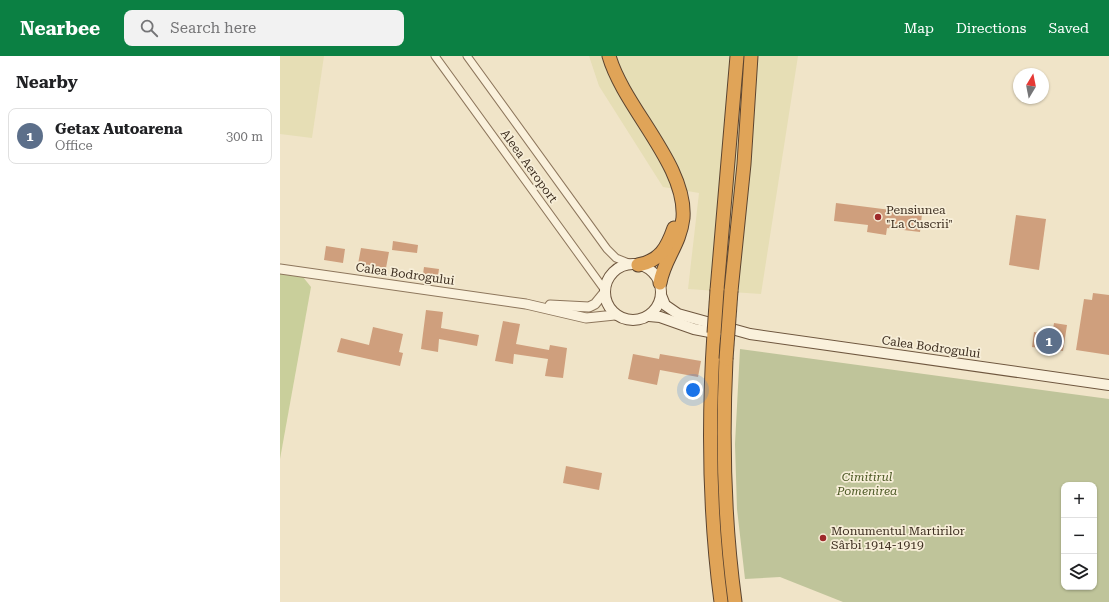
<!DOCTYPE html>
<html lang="en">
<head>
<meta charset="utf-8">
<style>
	:root { --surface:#fff; --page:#f2f2f2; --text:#202124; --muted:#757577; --line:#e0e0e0; --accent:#0b8043 }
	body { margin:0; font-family:"Roboto Serif",serif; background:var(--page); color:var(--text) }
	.controls { position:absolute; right:12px; bottom:12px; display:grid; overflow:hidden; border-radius:8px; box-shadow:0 1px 3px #0004 }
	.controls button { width:36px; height:36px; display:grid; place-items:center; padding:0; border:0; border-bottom:1px solid var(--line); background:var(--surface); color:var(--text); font:20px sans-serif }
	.compass { position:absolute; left:733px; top:12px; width:36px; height:36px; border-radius:50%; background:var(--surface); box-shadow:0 1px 3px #0004; rotate:10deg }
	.you { position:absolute; left:413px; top:334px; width:14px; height:14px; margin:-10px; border:3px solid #fff; border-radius:50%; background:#1a73e8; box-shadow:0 0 0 6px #1a73e833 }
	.badge { display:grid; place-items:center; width:26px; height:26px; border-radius:50%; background:var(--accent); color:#fff; font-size:13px; font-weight:700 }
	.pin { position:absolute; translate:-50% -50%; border:2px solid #fff; box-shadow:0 1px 4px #0006 }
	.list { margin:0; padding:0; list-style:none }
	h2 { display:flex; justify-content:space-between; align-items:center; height:52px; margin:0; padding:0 16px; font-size:17px }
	h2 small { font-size:13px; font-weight:400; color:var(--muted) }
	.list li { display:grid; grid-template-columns:26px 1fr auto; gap:12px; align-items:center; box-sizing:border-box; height:56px; margin:0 8px 8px; padding:0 8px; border:1px solid var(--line); border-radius:8px }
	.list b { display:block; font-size:15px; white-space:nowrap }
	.list p { margin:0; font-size:13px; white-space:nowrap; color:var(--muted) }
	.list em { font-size:13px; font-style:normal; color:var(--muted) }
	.icon { flex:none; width:22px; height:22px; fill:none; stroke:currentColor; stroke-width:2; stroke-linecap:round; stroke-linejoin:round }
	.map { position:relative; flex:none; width:829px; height:546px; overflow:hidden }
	header { display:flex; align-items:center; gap:24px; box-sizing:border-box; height:56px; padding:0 20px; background:var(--accent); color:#fff }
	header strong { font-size:19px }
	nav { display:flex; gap:22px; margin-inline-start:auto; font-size:14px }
	.search { width:280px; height:36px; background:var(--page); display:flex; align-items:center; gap:10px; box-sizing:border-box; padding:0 14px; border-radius:8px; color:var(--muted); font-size:15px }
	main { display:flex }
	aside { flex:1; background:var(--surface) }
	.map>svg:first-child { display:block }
</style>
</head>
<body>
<header>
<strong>Nearbee</strong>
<div class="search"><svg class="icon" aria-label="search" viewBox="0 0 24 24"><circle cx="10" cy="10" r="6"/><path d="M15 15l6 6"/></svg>Search here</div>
<nav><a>Map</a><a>Directions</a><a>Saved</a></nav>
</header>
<main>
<aside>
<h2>Nearby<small></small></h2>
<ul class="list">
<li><span class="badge" style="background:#5c6f8a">1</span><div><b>Getax Autoarena</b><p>Office</p></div><em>300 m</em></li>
</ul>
</aside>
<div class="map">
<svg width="829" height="546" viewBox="0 0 829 546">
	<rect width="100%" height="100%" fill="#f0e4c8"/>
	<!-- farmland -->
	<g fill="#e6deb5">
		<polygon points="0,0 44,0 32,82 0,78"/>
		<polygon points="309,0 518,0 481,238 408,233 419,137 383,131 319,30"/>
	</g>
	<!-- green -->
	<polygon fill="#c9cf9b" points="0,213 19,216 31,231 0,403"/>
	<!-- cemetery -->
	<path fill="#bfc49a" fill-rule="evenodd" d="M460,293L829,343V546H563L500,521L465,523L457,453L455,388ZM784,429H814V531H784Z"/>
	<!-- building -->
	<g fill="#cf9f7d">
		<polygon points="556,147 642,158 640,176 607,172 606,179 587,176 588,169 554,165"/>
		<polygon points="736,159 766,163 759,214 729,209"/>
		<polygon points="113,185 138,189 137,197 112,194"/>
		<polygon points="46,190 65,193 63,207 44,204"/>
		<polygon points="81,192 109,196 106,212 78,208"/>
		<polygon points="144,211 159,213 158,220 143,218"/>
		<polygon points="813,237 829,239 829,299 796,294 804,243 812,244"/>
		<polygon points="146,254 163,256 161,272 199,279 197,290 159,283 158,296 141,293"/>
		<polygon points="223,265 240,268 236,288 269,294 270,289 287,292 283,322 265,320 268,303 234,298 233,308 215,305"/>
		<polygon points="774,267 787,269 783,295 752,291 754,276 772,279"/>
		<polygon points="93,271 123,278 119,296 123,297 120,310 57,296 61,282 89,289"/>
		<polygon points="353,298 379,303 380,298 421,305 418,321 380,314 377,329 348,323"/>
		<polygon points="286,410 322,417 319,434 283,427"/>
	</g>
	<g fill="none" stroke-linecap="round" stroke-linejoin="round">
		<!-- minor casing -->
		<g stroke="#8d765c" stroke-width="9">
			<g id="minor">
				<polyline points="155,0 324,233"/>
				<polyline points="187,0 327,193 336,202 351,208"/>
			</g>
		</g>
		<!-- tertiary casing -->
		<g stroke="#8d765c" stroke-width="11">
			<g id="tertiary">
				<polyline points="0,213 246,248 306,262 335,259"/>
				<polyline points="270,249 309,251 315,248 324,237"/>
			</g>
		</g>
		<!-- secondary casing -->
		<g stroke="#6f573f" stroke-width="12">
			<g id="secondary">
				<circle cx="353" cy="236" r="28"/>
				<polyline points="381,239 385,249 398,258 470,278 829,329"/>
				<polyline points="369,260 380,261 414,273 440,278"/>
			</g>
		</g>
		<!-- motorway casing -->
		<g stroke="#5b4430" stroke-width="15">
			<g id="motorway">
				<path d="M329,0C344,52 407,109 403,162C400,189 384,203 380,227"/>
				<path d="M358,209C380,205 387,192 394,172"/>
				<polyline points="437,234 457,0"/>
				<polyline points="451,235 464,108 471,0"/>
				<path d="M434,277C428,368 429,456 441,546"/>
				<path d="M446,303C442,385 444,465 455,546"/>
			</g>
		</g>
		<!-- minor -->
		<use href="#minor" stroke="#faf1dc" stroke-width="7"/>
		<!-- tertiary -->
		<use href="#tertiary" stroke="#faf1dc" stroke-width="9"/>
		<!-- secondary -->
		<use href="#secondary" stroke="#faf1dc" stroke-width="10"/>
		<!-- motorway -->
		<use href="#motorway" stroke="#e0a458" stroke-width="13"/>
		<!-- motorway-bridge casing -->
		<g stroke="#5b4430" stroke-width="15" stroke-linecap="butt">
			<g id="motorway-bridge">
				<polyline points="434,277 437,234"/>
				<polyline points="446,303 451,235"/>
			</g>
		</g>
		<!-- motorway-bridge -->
		<use href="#motorway-bridge" stroke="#e0a458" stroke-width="13"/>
	</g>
	<!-- markers -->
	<g fill="#9e2a2b" stroke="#f7eed8" stroke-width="1.5">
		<circle cx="598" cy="161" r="4"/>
		<circle cx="543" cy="482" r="4"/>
	</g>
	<g text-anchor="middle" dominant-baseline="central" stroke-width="3.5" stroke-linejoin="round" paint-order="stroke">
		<!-- street labels -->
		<g font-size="12" fill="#3d2e20" stroke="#f7eed8">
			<text transform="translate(249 110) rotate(54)">Aleea Aeroport</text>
			<text transform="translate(125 218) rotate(8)">Calea Bodrogului</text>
			<text transform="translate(651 291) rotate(8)">Calea Bodrogului</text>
		</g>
		<!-- poi labels -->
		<g font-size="12" fill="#3d2e20" stroke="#f7eed8" text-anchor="start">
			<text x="606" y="154">Pensiunea<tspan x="606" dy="14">"La Cuscrii"</tspan></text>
			<text x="551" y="475">Monumentul Martirilor<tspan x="551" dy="14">Sârbi 1914-1919</tspan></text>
		</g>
		<!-- park labels -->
		<g font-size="12" font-style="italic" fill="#4d5a26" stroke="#f7eed8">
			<text x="587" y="421">Cimitirul<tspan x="587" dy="14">Pomenirea</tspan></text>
		</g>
	</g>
</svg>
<div class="controls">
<button>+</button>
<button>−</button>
<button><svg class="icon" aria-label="layers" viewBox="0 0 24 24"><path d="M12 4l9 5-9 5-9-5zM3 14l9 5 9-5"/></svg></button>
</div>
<svg class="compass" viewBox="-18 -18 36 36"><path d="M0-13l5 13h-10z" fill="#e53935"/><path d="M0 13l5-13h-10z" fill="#757577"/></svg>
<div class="you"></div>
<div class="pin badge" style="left:769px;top:285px;background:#5c6f8a">1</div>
</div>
</main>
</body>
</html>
